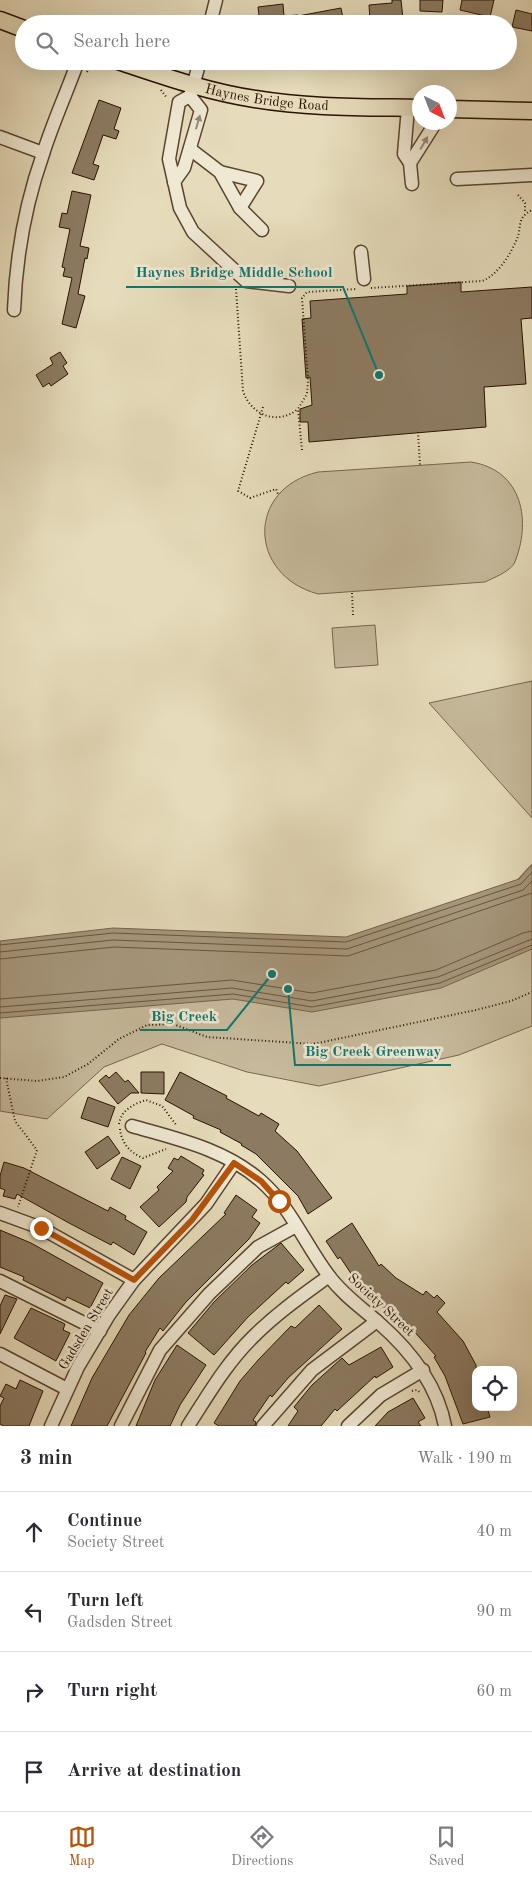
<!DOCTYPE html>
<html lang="en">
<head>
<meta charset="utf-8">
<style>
	:root { --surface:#fff; --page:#f7f7f7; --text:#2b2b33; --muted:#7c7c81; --line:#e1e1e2; --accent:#b45309 }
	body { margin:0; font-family:"Old Standard TT",serif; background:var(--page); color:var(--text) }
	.controls { position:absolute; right:15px; bottom:15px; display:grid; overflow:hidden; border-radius:10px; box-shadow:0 5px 20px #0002 }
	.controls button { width:45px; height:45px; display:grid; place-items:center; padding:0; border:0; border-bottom:1px solid var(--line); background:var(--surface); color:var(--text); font:25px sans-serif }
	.compass { position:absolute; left:412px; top:85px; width:45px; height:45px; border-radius:50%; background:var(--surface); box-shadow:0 5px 20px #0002; rotate:138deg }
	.stop { position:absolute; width:15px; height:15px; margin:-11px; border:4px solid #b45309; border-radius:50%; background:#fff }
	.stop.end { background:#b45309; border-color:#fff; box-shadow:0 1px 5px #0008 }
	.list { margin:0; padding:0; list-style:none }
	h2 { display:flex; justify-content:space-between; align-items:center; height:65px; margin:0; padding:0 20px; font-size:21px }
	h2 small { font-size:16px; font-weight:400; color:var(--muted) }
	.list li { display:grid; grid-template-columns:32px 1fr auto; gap:15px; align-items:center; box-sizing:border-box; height:80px; padding:0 20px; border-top:1px solid var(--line) }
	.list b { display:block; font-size:19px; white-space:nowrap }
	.list p { margin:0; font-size:16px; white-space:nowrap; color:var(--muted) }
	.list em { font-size:16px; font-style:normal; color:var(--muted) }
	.icon { flex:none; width:28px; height:28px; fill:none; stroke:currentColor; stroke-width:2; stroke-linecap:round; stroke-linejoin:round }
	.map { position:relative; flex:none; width:532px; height:1426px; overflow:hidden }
	.search { position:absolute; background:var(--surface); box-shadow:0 5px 20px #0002; left:15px; right:15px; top:15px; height:55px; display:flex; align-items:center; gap:12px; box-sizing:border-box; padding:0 18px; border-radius:28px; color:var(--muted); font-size:19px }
	.sheet { height:385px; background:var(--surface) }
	nav { display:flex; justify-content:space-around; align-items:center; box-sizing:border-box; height:70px; border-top:1px solid var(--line); background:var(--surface); font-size:14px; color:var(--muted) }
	nav a { display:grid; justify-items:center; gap:2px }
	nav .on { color:var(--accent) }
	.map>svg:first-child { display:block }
</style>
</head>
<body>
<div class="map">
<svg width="532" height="1426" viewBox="0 0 532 1426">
	<rect width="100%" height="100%" fill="#e6dcbb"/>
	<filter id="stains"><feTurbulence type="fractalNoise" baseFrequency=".004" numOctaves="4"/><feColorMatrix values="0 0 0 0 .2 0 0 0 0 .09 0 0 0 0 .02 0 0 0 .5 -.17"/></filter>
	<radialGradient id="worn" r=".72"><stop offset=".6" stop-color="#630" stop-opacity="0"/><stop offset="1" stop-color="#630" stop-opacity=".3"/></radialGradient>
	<!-- green -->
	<g fill="#c6ba9c" stroke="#78664f">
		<path d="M471,462C523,470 532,522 514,564C507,573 495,577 485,582L318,594C248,575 246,489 318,472Z"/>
		<polygon points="375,625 378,665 335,668 332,628"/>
		<polygon points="532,681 532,818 429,703"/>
		<polygon points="532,864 532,1026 459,1055 319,1086 247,1072 162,1044 104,1067 47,1119 0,1111 0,995 442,961"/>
	</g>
	<!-- water -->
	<polygon fill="#a6977c" stroke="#75624b" points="532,864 532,949 441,988 312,1012 233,999 0,1018 0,941 113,928 346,937 519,879"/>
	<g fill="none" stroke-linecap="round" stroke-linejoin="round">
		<!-- shore -->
		<g stroke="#68543f" stroke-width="1">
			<polyline points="0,945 113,933 346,942 521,884 532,872"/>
			<polyline points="0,952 113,940 347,949 523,890 532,881"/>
			<polyline points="0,959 114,947 348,956 532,893"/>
			<polyline points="0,999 232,980 312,993 436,970 523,933 532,931"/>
			<polyline points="0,1007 232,988 312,1001 438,977 532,939"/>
			<polyline points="0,1013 233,994 312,1007 440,983 532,945"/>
		</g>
	</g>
	<!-- building -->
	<g fill="#8c7b62" stroke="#2b1202">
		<polygon points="392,0 401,0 403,19 390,21 391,24 370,21 369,5 392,3"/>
		<polygon points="420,0 443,0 442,12 420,11"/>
		<polygon points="462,0 494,0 490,17 460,10"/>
		<polygon points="283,4 284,16 298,15 298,16 341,8 344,24 260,24 258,7"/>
		<polygon points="516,10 532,14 532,31 512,27"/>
		<polygon points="99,100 121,108 114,129 119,131 116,139 103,135 93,164 99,166 94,180 72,173"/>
		<polygon points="72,191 91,195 80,246 89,248 87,259 85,258 78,294 85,296 76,328 62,324 72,278 63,276 65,268 62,267 70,229 59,227 62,213 67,214"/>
		<polygon points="461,282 461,292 532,287 532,318 521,319 526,384 484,387 486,427 309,442 308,422 300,422 300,409 312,405 310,377 306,378 302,319 311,318 310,301 407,294 407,286"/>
		<polygon points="60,352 67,363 63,366 68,374 51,386 49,383 43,387 36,375 53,364 50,358"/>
		<polygon points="116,1072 125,1082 128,1080 139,1093 131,1093 118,1104 99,1081 106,1075 109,1078"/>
		<polygon points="141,1072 164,1072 164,1094 141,1093"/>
		<polygon points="180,1072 227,1096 226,1098 259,1116 261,1113 279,1124 275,1131 297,1151 332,1198 308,1214 298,1196 256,1154 241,1145 242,1144 220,1132 221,1130 193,1118 194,1116 165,1100"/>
		<polygon points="88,1097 115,1107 108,1127 81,1118"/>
		<polygon points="108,1136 120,1153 97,1169 85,1152"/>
		<polygon points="181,1156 204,1170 202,1174 204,1175 187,1197 186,1202 159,1227 140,1207 159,1190 157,1187 173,1171 168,1168 174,1158 178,1160"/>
		<polygon points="122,1157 141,1166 130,1189 111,1179"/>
		<polygon points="4,1162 24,1168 108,1211 110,1207 126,1216 125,1219 147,1232 134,1255 113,1242 111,1245 69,1223 17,1194 15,1199 3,1196 5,1190 0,1188 0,1176"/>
		<polygon points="236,1195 257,1210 252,1217 260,1223 249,1239 186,1302 163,1331 160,1328 145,1352 146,1353 107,1426 71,1426 92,1378 129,1315 159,1278 226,1214 224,1213"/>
		<polygon points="352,1223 379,1266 381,1264 396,1278 423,1295 426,1291 434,1298 437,1295 445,1303 437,1312 463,1341 476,1365 476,1407 487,1407 490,1417 463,1424 445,1376 434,1357 436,1356 404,1320 376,1302 360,1287 340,1257 338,1259 326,1241"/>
		<polygon points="0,1230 31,1243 103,1283 90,1308 67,1297 65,1301 23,1280 24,1277 0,1267"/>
		<polygon points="281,1243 304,1270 288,1284 286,1282 248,1317 214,1355 188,1333 214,1302 252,1265"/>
		<polygon points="5,1295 17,1299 0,1334 0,1306"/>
		<polygon points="319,1305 342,1329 288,1378 272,1397 270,1395 253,1420 256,1422 255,1426 219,1426 214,1423 240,1381 259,1359 291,1326 295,1328"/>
		<polygon points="31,1308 65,1324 63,1330 70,1333 56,1361 14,1338"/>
		<polygon points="177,1345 206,1365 180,1405 170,1426 136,1426 155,1380"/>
		<polygon points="381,1347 393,1367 376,1378 375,1376 337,1411 335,1409 321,1426 288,1426 298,1411 294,1407 312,1385 342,1358 349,1365"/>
		<polygon points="20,1380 43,1391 29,1426 4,1426 0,1424 0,1406 4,1398 0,1396 6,1384 16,1389"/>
		<polygon points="413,1398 425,1418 418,1422 421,1426 375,1426 388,1412"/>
	</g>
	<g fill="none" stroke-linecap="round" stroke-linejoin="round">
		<!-- minor casing -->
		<g stroke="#5a4430" stroke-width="15">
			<g id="minor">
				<polyline points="210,24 216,0"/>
				<polyline points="191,93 200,61"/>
				<polyline points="190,96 179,102 169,159 180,208 193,232 246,281 289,286"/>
				<polyline points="408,108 404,154 410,163 412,184"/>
				<polyline points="0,137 43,153"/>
				<polyline points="190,149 220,172 240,208 262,230"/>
				<polyline points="410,163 436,122"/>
				<polyline points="220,172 257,181 240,208"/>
				<polyline points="457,179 532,175"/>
				<polyline points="174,182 184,168 201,110 190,96"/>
				<polyline points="361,252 364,279"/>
				<path d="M14,310C16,257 25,205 43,154C53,122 67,92 78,61"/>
				<path d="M132,1126C177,1139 225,1149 261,1181C290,1206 306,1246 329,1276C343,1295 362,1308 379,1323C411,1351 437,1384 445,1426"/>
				<polyline points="0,1213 41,1228 134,1280"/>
				<polyline points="0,1281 100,1331"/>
				<polyline points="0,1354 67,1389"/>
				<polyline points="51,1426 78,1367 109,1315 134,1280 206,1204 234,1163"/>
				<polyline points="121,1426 160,1350 209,1294 258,1247 296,1226"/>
				<path d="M188,1426C208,1395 227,1362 254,1336C277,1313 303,1295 329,1276"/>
				<polyline points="263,1426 312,1370 377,1321"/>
				<polyline points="348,1426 381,1395 423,1370"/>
			</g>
		</g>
		<!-- major casing -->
		<g stroke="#2b1202" stroke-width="19">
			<g id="major">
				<polyline points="0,20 24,29"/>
				<path id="s1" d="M118,61C163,76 208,92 255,99C310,108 364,107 420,108"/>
				<polyline points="450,109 532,111"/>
			</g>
		</g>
		<!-- path -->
		<g stroke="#2b1202" stroke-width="2" stroke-dasharray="1 2.5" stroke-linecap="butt">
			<path d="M87,72C93,64 100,66 108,69"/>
			<polyline points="161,90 167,98"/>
			<polyline points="518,195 525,203 525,213"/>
			<path d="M371,288L482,281C498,275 510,255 517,239C522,227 516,218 532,210"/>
			<path d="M236,289L243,391C251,415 277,426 298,409"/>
			<polyline points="263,407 238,491 250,498 276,489 278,494"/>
			<polyline points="418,432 420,465"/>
			<polyline points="302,450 298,409 307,394 308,381 302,298 307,292 357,289"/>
			<polyline points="352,593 353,615"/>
			<polyline points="0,1078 37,1081 64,1077 88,1064 119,1039 147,1025 173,1024 207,1037 313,1044 476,1010 511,1001 532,992"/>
			<polyline points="6,1078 15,1121 37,1150 18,1207"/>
			<path d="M119,1124C121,1110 134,1104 146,1100L162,1106L177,1126"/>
			<path d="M120,1129C121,1142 130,1153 143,1158L166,1149"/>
			<polyline points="412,1391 417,1390 421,1393"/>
		</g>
		<!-- minor -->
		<use href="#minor" stroke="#efe8d3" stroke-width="12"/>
		<!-- major -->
		<use href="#major" stroke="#e6dcbb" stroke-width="16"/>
	</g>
	<!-- one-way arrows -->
	<defs><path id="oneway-solid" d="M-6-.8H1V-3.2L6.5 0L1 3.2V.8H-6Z" transform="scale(1.25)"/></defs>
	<g fill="#978875">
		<use href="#oneway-solid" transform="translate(198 122) rotate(-74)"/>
		<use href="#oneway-solid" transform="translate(424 143) rotate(-60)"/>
	</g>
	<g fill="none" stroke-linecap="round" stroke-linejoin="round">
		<!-- route -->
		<polyline stroke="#b45309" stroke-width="6" points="41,1228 134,1280 192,1220 234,1163 261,1181 279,1201"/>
	</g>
	<g text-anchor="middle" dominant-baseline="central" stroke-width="5" stroke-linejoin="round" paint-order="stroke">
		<!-- street labels -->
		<g font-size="14" fill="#2b1202" stroke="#efe8d3">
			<text stroke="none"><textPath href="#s1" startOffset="154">Haynes Bridge Road</textPath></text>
			<text transform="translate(381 1305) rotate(43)">Society Street</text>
			<text transform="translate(86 1329) rotate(-59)">Gadsden Street</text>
		</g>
	</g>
	<!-- callouts -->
	<path fill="none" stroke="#0f766e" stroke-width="2" d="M379 375L343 287H126M272 974L227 1030H140M288 989L295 1065H451"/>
	<g fill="#0f766e" stroke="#efe8d3" stroke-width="2">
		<circle cx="379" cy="375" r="5"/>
		<circle cx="272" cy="974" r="5"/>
		<circle cx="288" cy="989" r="5"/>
	</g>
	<g font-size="15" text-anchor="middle" font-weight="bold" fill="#0f766e" stroke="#efe8d3" stroke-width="5" stroke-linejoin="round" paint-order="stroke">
		<text x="234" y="277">Haynes Bridge Middle School</text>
		<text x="184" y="1021">Big Creek</text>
		<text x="373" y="1056">Big Creek Greenway</text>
	</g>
	<rect width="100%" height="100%" filter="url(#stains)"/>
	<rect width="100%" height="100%" fill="url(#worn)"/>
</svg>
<div class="controls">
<button><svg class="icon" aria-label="locate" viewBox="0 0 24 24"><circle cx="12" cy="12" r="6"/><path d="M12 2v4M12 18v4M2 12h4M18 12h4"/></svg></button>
</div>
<svg class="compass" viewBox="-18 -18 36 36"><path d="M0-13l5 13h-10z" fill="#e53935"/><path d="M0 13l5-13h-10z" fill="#7c7c81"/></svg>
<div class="stop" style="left:279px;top:1201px"></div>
<div class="stop end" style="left:41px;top:1228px"></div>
<div class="search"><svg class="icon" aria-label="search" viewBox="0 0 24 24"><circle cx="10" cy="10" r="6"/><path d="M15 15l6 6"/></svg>Search here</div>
</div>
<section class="sheet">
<h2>3 min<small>Walk · 190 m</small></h2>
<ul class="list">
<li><svg class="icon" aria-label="ahead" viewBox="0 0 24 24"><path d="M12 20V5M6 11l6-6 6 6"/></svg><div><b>Continue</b><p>Society Street</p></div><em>40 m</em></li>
<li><svg class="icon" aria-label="left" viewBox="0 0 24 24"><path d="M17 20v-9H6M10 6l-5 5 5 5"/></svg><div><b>Turn left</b><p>Gadsden Street</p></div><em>90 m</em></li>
<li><svg class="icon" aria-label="right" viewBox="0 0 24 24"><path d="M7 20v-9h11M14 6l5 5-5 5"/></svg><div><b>Turn right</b></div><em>60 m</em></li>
<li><svg class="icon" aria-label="arrive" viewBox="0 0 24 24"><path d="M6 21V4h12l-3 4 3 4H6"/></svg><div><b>Arrive at destination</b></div></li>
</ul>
</section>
<nav>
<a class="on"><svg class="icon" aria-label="map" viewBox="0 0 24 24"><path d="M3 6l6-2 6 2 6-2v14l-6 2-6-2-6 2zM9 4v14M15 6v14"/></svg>Map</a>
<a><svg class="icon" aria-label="directions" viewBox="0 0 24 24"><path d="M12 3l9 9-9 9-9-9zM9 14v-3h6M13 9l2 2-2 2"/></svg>Directions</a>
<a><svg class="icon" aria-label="saved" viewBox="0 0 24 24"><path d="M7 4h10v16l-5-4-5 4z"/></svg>Saved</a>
</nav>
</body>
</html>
